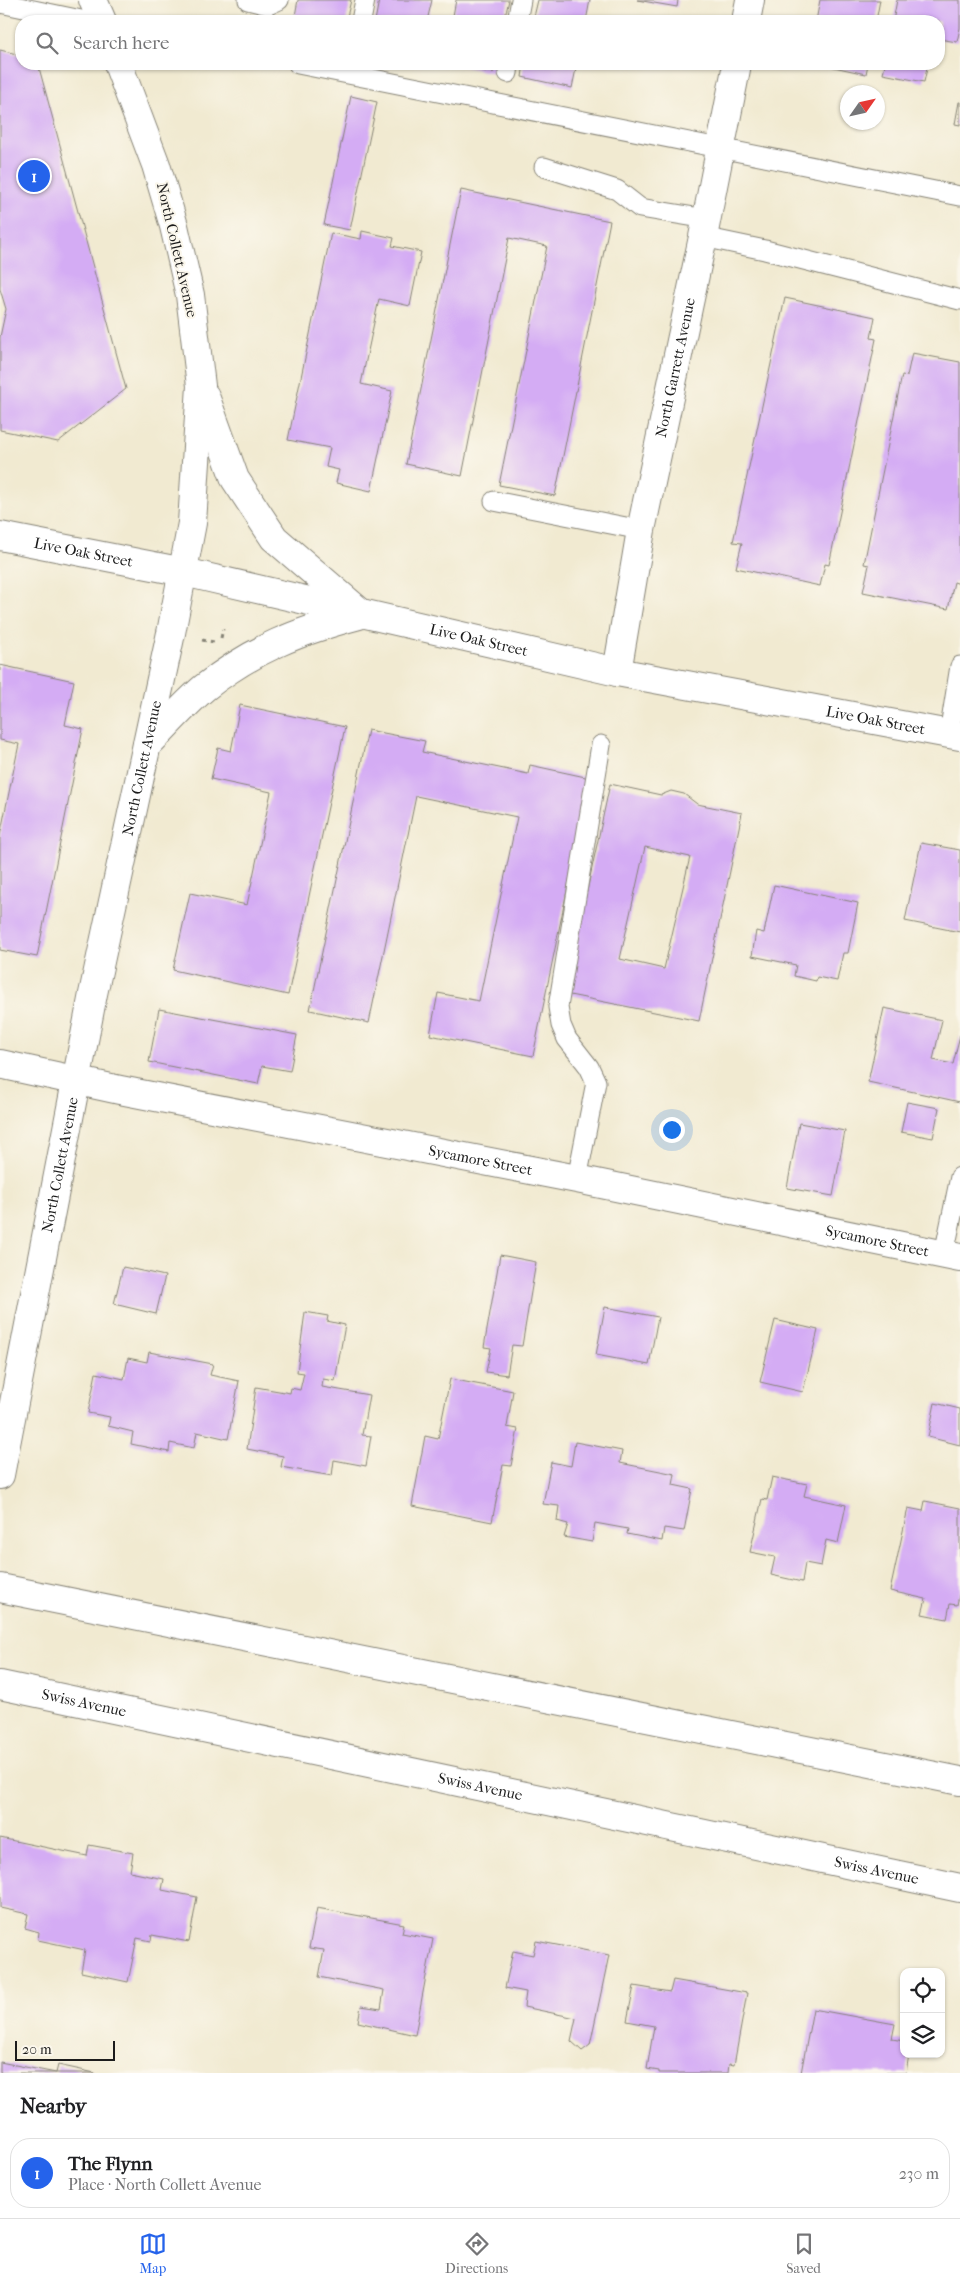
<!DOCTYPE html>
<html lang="en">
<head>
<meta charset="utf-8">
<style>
	:root { --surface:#fff; --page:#f2f2f2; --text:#202124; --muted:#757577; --line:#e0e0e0; --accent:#2563eb }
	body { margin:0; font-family:"IM FELL French Canon",serif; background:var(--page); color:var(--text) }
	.controls { position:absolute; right:15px; bottom:15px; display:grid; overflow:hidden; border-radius:10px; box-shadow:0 1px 4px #0004 }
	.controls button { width:45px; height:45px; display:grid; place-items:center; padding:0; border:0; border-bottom:1px solid var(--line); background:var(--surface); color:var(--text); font:25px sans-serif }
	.compass { position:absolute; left:840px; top:85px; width:45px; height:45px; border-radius:50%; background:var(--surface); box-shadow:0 1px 4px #0004; rotate:56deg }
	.scale { position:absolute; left:15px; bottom:12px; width:100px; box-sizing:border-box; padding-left:5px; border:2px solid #1c1c1c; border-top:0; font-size:14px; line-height:18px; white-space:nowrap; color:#1c1c1c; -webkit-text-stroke:4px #fbf7ec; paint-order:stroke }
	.you { position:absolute; left:671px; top:1129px; width:18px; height:18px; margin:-12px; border:4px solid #fff; border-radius:50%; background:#1a73e8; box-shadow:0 0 0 8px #1a73e833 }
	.badge { display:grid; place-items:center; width:32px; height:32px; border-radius:50%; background:var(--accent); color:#fff; font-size:16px; font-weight:700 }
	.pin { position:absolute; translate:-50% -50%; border:2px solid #fff; box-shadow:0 1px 5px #0006 }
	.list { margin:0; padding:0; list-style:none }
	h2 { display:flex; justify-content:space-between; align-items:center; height:65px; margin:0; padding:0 20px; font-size:21px }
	h2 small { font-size:16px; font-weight:400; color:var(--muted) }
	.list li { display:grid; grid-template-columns:32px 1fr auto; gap:15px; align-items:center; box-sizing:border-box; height:70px; margin:0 10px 10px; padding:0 10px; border:1px solid var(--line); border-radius:20px }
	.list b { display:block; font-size:19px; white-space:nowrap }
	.list p { margin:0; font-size:16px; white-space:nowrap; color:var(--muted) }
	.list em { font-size:16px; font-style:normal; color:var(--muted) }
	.icon { flex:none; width:28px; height:28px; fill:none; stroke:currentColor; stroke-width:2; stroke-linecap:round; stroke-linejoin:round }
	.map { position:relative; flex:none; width:960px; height:2073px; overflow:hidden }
	.search { position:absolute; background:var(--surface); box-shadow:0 1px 4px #0004; left:15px; right:15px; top:15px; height:55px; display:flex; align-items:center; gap:12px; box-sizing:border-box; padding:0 18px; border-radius:20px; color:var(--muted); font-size:19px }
	.sheet { height:145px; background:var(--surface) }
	nav { display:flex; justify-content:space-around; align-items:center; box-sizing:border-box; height:70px; border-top:1px solid var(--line); background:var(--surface); font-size:14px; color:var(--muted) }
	nav a { display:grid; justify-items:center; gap:2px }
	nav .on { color:var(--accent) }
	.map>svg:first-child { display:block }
</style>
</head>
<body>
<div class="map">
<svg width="960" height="2073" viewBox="0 0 960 2073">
	<rect width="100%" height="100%" fill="#fbf7ec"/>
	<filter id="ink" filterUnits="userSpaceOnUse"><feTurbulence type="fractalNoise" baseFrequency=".02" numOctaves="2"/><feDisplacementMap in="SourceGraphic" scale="10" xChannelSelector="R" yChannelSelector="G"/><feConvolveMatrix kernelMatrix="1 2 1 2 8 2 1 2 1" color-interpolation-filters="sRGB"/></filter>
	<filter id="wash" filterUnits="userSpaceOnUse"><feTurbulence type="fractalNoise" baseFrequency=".0096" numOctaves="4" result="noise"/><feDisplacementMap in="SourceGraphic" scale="20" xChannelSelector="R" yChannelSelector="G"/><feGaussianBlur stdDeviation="1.12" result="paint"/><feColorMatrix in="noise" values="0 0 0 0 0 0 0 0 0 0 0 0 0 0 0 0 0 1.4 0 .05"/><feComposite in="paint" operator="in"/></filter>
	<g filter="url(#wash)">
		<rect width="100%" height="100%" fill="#f1ead1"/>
		<g id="blocks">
			<!-- building -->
			<g fill="#d4acf4" fill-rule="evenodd">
				<polygon points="298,0 351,0 346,21 294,21"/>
				<polygon points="379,0 432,0 427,21 375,21"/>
				<polygon points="456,0 509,0 504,21 452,21"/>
				<polygon points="538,0 590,0 586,21 533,21"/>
				<polygon points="637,0 678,0 677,7"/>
				<polygon points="820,0 880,0 876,21 816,21"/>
				<polygon points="897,0 960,0 960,28 957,42 939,39 939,21 893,21"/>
				<polygon points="0,50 21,55 21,64 38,64 126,389 58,442 0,430 0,337 6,309 0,289"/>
				<polygon points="452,64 495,64 493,73"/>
				<polygon points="524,64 577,64 572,88 522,77"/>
				<polygon points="820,64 868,64 866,74"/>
				<polygon points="885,64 928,64 924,82 883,74"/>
				<polygon points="351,96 377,102 350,230 324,225"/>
				<polygon points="959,102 960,102 960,125 955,124"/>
				<polygon points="461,190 610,221 555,496 499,485 547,246 509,238 462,476 406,464"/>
				<polygon points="362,231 394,238 392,246 421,252 410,306 379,299 361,384 392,391 371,491 336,483 339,470 326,467 330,448 288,440 331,233 361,239"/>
				<polygon points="785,298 875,317 871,338 876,339 829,565 825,564 820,586 736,568 742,543 733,542"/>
				<polygon points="912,353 960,362 960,584 954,582 948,609 863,592 869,565 864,564 902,375 907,376"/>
				<polygon points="0,665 74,681 65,725 83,729 37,957 0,950 0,836 19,744 0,740"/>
				<polygon points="240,705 345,727 288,995 173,970 190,893 247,905 271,792 211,779 218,748 231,751"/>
				<polygon points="368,730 425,741 422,752 528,774 530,765 590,778 533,1056 430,1035 438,993 479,1001 517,817 416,796 369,1023 310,1010"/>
				<path d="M610,784L661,795L671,791L684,794L697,804L742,813L699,1021L565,994ZM645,847L690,857L664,969L620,959Z"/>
				<polygon points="921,843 960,850 960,932 905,921"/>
				<polygon points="774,885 858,903 848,953 843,953 837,981 817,977 816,981 794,976 796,965 752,956 756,931 764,933"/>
				<polygon points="884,1008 942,1020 933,1060 953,1064 960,1035 960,1102 868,1082"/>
				<polygon points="159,1009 297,1035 290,1071 262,1066 258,1084 149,1062"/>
				<polygon points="907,1102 939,1108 933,1138 901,1132"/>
				<polygon points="799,1123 845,1131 833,1196 787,1188"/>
				<polygon points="500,1255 536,1262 522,1346 512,1345 507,1375 486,1372 491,1348 484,1347"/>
				<polygon points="123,1267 165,1276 156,1314 114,1304"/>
				<polygon points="605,1307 658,1317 649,1365 596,1355"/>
				<polygon points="305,1312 328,1316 327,1321 345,1325 335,1381 323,1379 322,1387 369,1395 362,1435 371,1436 366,1466 334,1460 332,1476 281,1467 283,1456 247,1449 256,1387 290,1393 291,1388 300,1390 304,1373 297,1372"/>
				<polygon points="775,1320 818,1330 803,1392 760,1382"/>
				<polygon points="149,1352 213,1364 210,1375 239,1381 228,1439 197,1432 194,1448 170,1443 169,1452 131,1444 133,1432 108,1426 110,1417 88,1413 96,1373 124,1379 128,1358 147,1362"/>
				<polygon points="450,1379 513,1391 507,1427 518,1429 511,1466 503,1465 492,1522 412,1506 425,1436 438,1439"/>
				<polygon points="935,1403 960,1409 960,1445 928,1437"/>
				<polygon points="575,1442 622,1451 620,1463 675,1474 673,1485 692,1489 684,1531 664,1528 662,1541 627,1534 628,1529 595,1523 592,1542 564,1537 568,1524 557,1521 559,1506 543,1504 551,1462 571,1466"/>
				<polygon points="772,1477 807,1484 804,1496 846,1505 838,1543 826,1540 821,1566 805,1563 802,1582 771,1575 775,1557 750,1552 762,1499 767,1500"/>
				<polygon points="925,1501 960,1508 960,1590 957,1605 950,1604 947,1619 922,1614 926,1599 890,1591 908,1508 923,1511"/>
				<polygon points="0,1838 87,1856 89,1845 133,1853 130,1872 164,1879 162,1890 197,1897 189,1942 152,1935 151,1941 137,1938 128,1982 81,1972 85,1950 38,1940 39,1932 25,1928 28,1914 0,1908"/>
				<polygon points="317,1908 404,1924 402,1933 433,1939 415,2035 358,2022 361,2006 381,2009 384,1990 319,1977 324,1950 309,1948"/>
				<polygon points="536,1941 609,1955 590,2045 582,2051 571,2041 576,2018 524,2007 526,1992 505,1988 513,1951 533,1955"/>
				<polygon points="673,1980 747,1993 734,2065 729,2064 728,2073 659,2073 659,2071 647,2069 654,2026 627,2021 634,1986 670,1992"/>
				<polygon points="813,2009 895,2024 892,2039 904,2041 904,2054 909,2054 906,2073 801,2073"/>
				<polygon points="0,2062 56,2073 58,2065 95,2073 0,2073"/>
			</g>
		</g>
	</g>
	<g filter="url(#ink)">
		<use href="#blocks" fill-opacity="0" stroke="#868376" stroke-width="1"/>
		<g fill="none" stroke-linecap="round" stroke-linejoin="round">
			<!-- service casing -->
			<g stroke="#868376" stroke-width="21">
				<g id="service">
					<polyline points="248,0 268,5 279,0"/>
					<polyline points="0,3 86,21"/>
					<polyline points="361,21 365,0"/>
					<polyline points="517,21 521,0"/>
					<polyline points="298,64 960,196"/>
					<polyline points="508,73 509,64"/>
					<polyline points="544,167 617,190 640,208 707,219"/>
					<polyline points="703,237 765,250 960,300"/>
					<polyline points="494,501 641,530"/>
					<polyline points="949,734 960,666"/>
					<polyline points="577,1179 596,1082 589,1067 567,1039 561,1025 558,1007 601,745"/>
					<polyline points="944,1254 960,1177"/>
				</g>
			</g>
			<!-- minor casing -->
			<g stroke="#868376" stroke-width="30">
				<g id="minor">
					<polyline points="746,21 750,0"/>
					<path id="s1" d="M617,672L641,530L703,237L737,64"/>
					<path id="s2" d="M0,1064L120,1090L577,1179L960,1258"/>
				</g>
			</g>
			<!-- tertiary casing -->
			<g stroke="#868376" stroke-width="30">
				<g id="tertiary">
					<polyline points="93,0 102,21"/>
					<polyline points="205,396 235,479 274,538 360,612"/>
					<path id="s3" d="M0,536L184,572L617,672L960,736"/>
					<path d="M147,745C166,726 184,705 204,688C253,649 299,631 359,615"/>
					<path id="s4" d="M0,1475L93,994L171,633L192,523L201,386L190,295L174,226L156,165L118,64"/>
					<polyline points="0,1588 960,1781"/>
					<path id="s5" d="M0,1685L960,1888"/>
				</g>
			</g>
			<!-- path -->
			<g stroke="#868376" stroke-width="3" stroke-dasharray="4 4" stroke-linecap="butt">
				<polyline points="221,638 223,629"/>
				<polyline points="202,640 214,642"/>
			</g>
			<!-- service -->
			<use href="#service" stroke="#fff" stroke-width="19"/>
			<!-- minor -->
			<use href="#minor" stroke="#fff" stroke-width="28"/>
			<!-- tertiary -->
			<use href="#tertiary" stroke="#fff" stroke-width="28"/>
		</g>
	</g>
	<g text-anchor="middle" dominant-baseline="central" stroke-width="4" stroke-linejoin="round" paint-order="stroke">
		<!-- street labels -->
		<g font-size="15" fill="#1c1c1c" stroke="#fbf7ec">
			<text transform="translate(177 250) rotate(77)">North Collett Avenue</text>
			<text stroke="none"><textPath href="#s1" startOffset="310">North Garrett Avenue</textPath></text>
			<text stroke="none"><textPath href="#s3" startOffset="85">Live Oak Street</textPath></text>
			<text stroke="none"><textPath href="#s3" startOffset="490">Live Oak Street</textPath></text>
			<text stroke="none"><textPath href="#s3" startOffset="895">Live Oak Street</textPath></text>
			<text stroke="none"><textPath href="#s4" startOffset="721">North Collett Avenue</textPath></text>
			<text stroke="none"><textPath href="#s2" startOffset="490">Sycamore Street</textPath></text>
			<text stroke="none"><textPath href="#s4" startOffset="316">North Collett Avenue</textPath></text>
			<text stroke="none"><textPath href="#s2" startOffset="895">Sycamore Street</textPath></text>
			<text stroke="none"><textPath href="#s5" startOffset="86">Swiss Avenue</textPath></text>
			<text stroke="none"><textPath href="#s5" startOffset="491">Swiss Avenue</textPath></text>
			<text stroke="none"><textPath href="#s5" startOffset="896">Swiss Avenue</textPath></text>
		</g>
	</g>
</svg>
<div class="controls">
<button><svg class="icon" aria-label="locate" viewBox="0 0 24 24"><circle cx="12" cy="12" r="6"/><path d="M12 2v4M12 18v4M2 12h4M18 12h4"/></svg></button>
<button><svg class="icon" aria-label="layers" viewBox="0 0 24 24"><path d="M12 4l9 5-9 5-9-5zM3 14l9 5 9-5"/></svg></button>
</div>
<svg class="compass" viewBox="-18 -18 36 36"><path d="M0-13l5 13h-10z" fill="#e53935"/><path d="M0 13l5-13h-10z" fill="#757577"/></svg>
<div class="scale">20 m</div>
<div class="you"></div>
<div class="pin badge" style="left:34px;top:176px">1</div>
<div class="search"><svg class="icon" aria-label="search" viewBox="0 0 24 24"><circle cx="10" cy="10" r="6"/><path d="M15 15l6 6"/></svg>Search here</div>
</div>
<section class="sheet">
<h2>Nearby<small></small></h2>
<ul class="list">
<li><span class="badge">1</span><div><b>The Flynn</b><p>Place · North Collett Avenue</p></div><em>230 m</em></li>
</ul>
</section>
<nav>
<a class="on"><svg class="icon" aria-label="map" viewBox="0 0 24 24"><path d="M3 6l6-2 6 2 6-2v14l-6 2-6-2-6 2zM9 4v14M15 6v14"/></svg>Map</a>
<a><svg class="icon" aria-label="directions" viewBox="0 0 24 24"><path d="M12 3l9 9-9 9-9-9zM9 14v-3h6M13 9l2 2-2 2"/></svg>Directions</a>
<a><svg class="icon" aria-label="saved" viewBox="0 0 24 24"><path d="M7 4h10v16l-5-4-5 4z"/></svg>Saved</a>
</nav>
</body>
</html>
